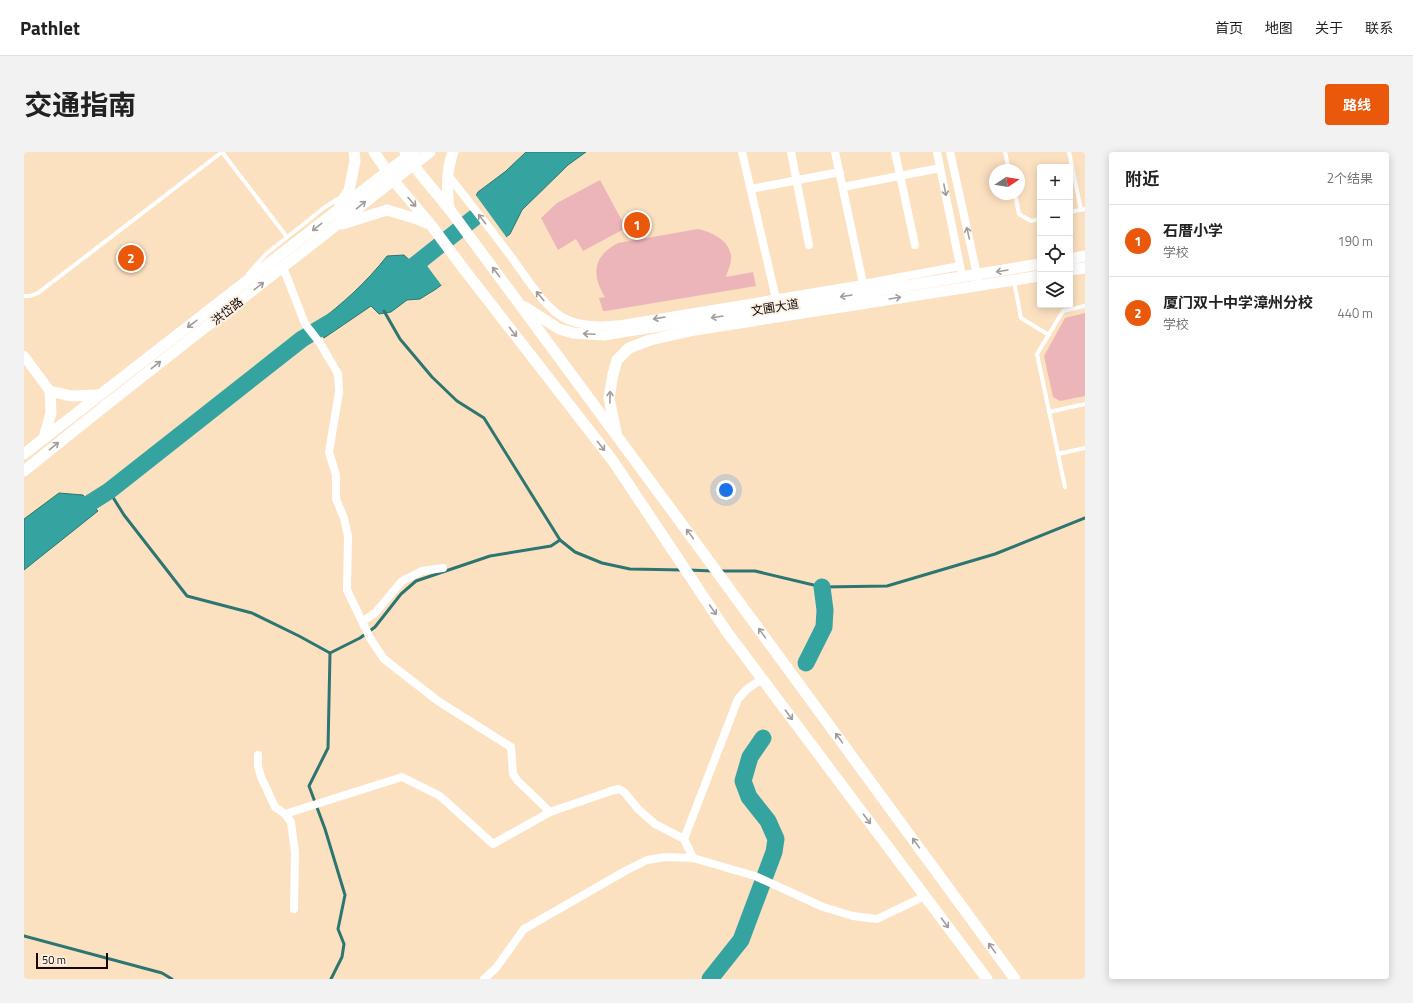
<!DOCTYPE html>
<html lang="zh">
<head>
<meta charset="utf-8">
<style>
	:root { --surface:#fff; --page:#f2f2f2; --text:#222; --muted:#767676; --line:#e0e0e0; --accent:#ea580c }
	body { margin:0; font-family:"Titillium Web","Noto Sans SC",sans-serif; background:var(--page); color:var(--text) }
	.controls { position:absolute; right:12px; top:12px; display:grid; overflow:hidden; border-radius:4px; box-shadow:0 2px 10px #0003 }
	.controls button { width:36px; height:36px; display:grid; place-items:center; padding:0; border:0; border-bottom:1px solid var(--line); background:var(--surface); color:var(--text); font:20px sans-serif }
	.compass { position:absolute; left:965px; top:12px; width:36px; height:36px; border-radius:50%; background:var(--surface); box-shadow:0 2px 10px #0003; rotate:78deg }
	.scale { position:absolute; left:12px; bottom:10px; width:72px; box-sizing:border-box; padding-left:4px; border:2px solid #160800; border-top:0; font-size:11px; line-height:14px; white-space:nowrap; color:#160800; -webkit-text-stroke:3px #faf1e7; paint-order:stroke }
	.you { position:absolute; left:702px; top:338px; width:14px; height:14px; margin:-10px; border:3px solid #fff; border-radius:50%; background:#1a73e8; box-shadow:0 0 0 6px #1a73e833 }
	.badge { display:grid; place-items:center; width:26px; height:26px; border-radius:50%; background:var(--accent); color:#fff; font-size:13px; font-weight:700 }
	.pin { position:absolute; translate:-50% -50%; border:2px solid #fff; box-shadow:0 1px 4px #0006 }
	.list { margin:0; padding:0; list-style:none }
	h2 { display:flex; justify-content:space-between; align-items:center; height:52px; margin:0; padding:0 16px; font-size:17px }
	h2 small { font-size:13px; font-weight:400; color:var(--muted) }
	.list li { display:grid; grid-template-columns:26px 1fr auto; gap:12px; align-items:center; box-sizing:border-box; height:72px; padding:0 16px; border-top:1px solid var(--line) }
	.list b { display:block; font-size:15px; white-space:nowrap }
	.list p { margin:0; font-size:13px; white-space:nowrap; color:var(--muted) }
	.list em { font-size:13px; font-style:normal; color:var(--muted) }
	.icon { flex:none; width:22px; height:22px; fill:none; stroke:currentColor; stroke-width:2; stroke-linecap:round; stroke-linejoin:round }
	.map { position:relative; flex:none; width:1061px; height:827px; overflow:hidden; border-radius:4px }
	header { display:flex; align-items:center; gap:24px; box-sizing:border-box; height:56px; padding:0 20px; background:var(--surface); border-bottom:1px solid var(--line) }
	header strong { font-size:19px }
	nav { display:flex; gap:22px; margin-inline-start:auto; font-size:14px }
	.intro { display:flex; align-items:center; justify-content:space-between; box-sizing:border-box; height:96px; padding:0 24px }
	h1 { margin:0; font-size:28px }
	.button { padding:10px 18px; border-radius:4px; background:var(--accent); color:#fff; font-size:14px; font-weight:700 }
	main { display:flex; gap:24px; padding:0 24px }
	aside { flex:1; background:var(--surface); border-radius:4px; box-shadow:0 2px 10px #0003 }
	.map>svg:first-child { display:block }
</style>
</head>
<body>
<header>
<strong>Pathlet</strong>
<nav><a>首页</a><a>地图</a><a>关于</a><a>联系</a></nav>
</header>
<div class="intro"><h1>交通指南</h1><a class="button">路线</a></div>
<main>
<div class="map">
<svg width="1061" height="827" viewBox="0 0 1061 827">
	<rect width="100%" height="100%" fill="#fce1c1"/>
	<!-- green -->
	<g fill="#ecb5ba">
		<polygon points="576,28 602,76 559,99 552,87 534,98 517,66 533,51"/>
		<path d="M674,77C687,80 704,87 707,103C708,110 704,118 702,125L729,120L732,134L582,159H579L575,146L581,145C567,122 569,104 594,91Z"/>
		<polygon points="1061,161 1061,244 1036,249 1029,245 1020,204 1041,166"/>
	</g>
	<!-- water -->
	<g fill="#35a4a1" stroke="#2c7571">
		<path d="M502,0H562L544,13L498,58L486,82L412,137L396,147L383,148L367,160L355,162L347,154L300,186L292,172C319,151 342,131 363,104L380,103L392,114L428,88L454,40L482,19Z"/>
		<polygon points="35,341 59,343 74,359 0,418 0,367"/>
	</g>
	<!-- pier -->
	<polygon fill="#fce1c1" points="451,42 483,86 418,134 398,107 427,87"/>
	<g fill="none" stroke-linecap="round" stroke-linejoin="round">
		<!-- stream -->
		<g stroke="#2c7571" stroke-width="3">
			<polyline points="360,159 376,187 408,225 433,249 460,266 536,388 551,400 578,411 606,417 659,418"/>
			<polyline points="85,339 100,363 163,444 228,461 275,484 306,501"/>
			<polyline points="664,418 689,419"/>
			<polyline points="696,419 731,419 798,435 863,434 971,402 1061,366"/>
			<polyline points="0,784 138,821 148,827"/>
			<polyline points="307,827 318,805 320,792 314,777 321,743 301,677 285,634 304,596 306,501 336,486 351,475 377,442 392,429 466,404 527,394 536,388"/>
		</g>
		<!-- river -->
		<g stroke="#35a4a1" stroke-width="17">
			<polyline points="372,128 450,66"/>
			<polyline points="47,363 85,339 278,187 315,165"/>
			<polyline points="782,511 800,475 801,458 798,435"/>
			<polyline points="686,827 717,788 750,700 752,687 744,669 725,645 719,629 726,605 739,586"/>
		</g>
		<!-- service -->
		<g stroke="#fff" stroke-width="4">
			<polyline points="198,0 263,85"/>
			<polyline points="981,0 985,18"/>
			<polyline points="1045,0 1057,58"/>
			<polyline points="991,42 995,62 1007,69 1016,67"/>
			<polyline points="1046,60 1061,57"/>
			<polyline points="224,122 242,102 301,55 317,45"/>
			<polyline points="990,129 997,166 1025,183"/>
			<polyline points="0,144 6,144 14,141 198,0"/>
			<polyline points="1025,260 1061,252"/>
			<polyline points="1034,302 1061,296"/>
			<polyline points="1041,335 1013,202 1039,159 1061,154"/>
		</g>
		<!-- minor -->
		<g stroke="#fff" stroke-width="8">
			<polyline points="718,0 753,151"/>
			<polyline points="767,0 785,93"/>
			<polyline points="811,0 840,136"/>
			<polyline points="871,0 891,93"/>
			<polyline points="913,0 937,119"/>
			<polyline points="926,0 954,127"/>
			<path d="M424,23C443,48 463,72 482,98C498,118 520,158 544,168C560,175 581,174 598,172L839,132L936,114"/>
			<polyline points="819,35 916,16"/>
			<polyline points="727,37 816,20"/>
			<polyline points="259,115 281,172 296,191 314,222 315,240 305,300 312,323 312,347 320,366 324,384 323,438 346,486 360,507 414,549 487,595 489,622 493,628 526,660"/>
			<polyline points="339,469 351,461 378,429 398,419 419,416"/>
			<polyline points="234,603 234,614 237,625 251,655 261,662 267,670 271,700 270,757"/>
			<polyline points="261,662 378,625 416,644 469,692 526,660 587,639 595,637 601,641 614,657 631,672 660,687"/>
			<polyline points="669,706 660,687 714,547 723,537 738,527"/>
			<polyline points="460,827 472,816 500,777 603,718 623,708 641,705 669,706 731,724 799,755 829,764 853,767 901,744"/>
		</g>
		<!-- tertiary -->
		<polyline stroke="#fff" stroke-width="10" points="0,204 26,239"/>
		<!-- secondary -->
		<g stroke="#fff" stroke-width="11">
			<polyline points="350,0 369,28 407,73 439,116 589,309 703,480 963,827"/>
			<polyline points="381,0 389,13 426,58 663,379 991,827"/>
			<polyline points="316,52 325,39 331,9 330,0"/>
			<path d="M425,57C423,38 422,19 429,0"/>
			<polyline points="318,72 363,58 390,66 405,72"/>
			<polyline points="1046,107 1061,104"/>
			<polyline points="1046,118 1061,116"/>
			<polyline points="501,155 535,177 549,181 580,183 1016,112"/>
			<polyline points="592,280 585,246 589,222 593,208 605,196 626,188 671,178 1016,124"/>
			<polyline points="20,286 27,261 26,239 47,244 74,243"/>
			<polyline points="0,302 364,19 390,0"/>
			<path d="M0,319C92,244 185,172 278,100C321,67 363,32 406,0"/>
		</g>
	</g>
	<!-- one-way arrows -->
	<defs><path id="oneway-shaft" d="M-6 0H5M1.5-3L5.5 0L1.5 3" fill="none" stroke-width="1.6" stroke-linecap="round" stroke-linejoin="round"/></defs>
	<g stroke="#a29c99">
		<use href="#oneway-shaft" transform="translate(921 38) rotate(79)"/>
		<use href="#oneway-shaft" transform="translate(388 50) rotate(49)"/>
		<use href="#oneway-shaft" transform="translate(337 53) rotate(-39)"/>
		<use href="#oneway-shaft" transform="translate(458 67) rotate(-128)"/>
		<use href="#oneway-shaft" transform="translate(293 75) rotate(142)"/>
		<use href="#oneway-shaft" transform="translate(944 81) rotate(-103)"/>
		<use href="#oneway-shaft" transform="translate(978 119) rotate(171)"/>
		<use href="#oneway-shaft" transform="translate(472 120) rotate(-127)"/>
		<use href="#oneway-shaft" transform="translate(235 134) rotate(-38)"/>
		<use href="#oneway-shaft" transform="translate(516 144) rotate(-130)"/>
		<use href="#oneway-shaft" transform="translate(822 144) rotate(171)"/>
		<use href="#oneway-shaft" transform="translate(871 146) rotate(-9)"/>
		<use href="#oneway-shaft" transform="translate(693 165) rotate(171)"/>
		<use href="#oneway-shaft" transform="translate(635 166) rotate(170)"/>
		<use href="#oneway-shaft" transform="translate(168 172) rotate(143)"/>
		<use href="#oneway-shaft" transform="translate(489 180) rotate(52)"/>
		<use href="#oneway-shaft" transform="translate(565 182) rotate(-177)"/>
		<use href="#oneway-shaft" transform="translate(132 213) rotate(-38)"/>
		<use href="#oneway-shaft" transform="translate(586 245) rotate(-89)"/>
		<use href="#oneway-shaft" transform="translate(30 294) rotate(-39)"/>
		<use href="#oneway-shaft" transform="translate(577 294) rotate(52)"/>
		<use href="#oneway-shaft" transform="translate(666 382) rotate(-126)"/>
		<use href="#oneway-shaft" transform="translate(689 458) rotate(56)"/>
		<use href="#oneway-shaft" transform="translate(738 481) rotate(-126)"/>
		<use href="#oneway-shaft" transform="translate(765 563) rotate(53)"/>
		<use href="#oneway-shaft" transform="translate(815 586) rotate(-126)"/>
		<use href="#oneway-shaft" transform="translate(843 667) rotate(53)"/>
		<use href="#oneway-shaft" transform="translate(892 691) rotate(-126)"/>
		<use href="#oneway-shaft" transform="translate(921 771) rotate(53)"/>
		<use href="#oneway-shaft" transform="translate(968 796) rotate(-126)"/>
	</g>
	<g text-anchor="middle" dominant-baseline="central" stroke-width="4" stroke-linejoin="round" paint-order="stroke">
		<!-- street labels -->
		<g font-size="12" fill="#160800" stroke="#faf1e7">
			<text transform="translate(751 155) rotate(-9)">文圃大道</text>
			<text transform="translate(203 159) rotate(-38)">洪岱路</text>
		</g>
	</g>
</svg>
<div class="controls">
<button>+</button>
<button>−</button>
<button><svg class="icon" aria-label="locate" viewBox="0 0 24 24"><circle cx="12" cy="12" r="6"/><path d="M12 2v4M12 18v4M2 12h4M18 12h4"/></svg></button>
<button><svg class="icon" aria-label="layers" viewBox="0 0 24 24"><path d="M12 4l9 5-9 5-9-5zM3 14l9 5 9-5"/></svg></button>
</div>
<svg class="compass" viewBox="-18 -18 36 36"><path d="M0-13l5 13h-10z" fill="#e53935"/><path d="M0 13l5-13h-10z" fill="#767676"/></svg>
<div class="scale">50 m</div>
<div class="you"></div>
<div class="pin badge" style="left:613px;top:73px">1</div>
<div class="pin badge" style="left:107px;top:106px">2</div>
</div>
<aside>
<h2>附近<small>2个结果</small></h2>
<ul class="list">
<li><span class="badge">1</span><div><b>石厝小学</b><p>学校</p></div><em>190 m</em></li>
<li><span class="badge">2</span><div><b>厦门双十中学漳州分校</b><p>学校</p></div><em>440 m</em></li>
</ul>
</aside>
</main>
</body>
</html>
